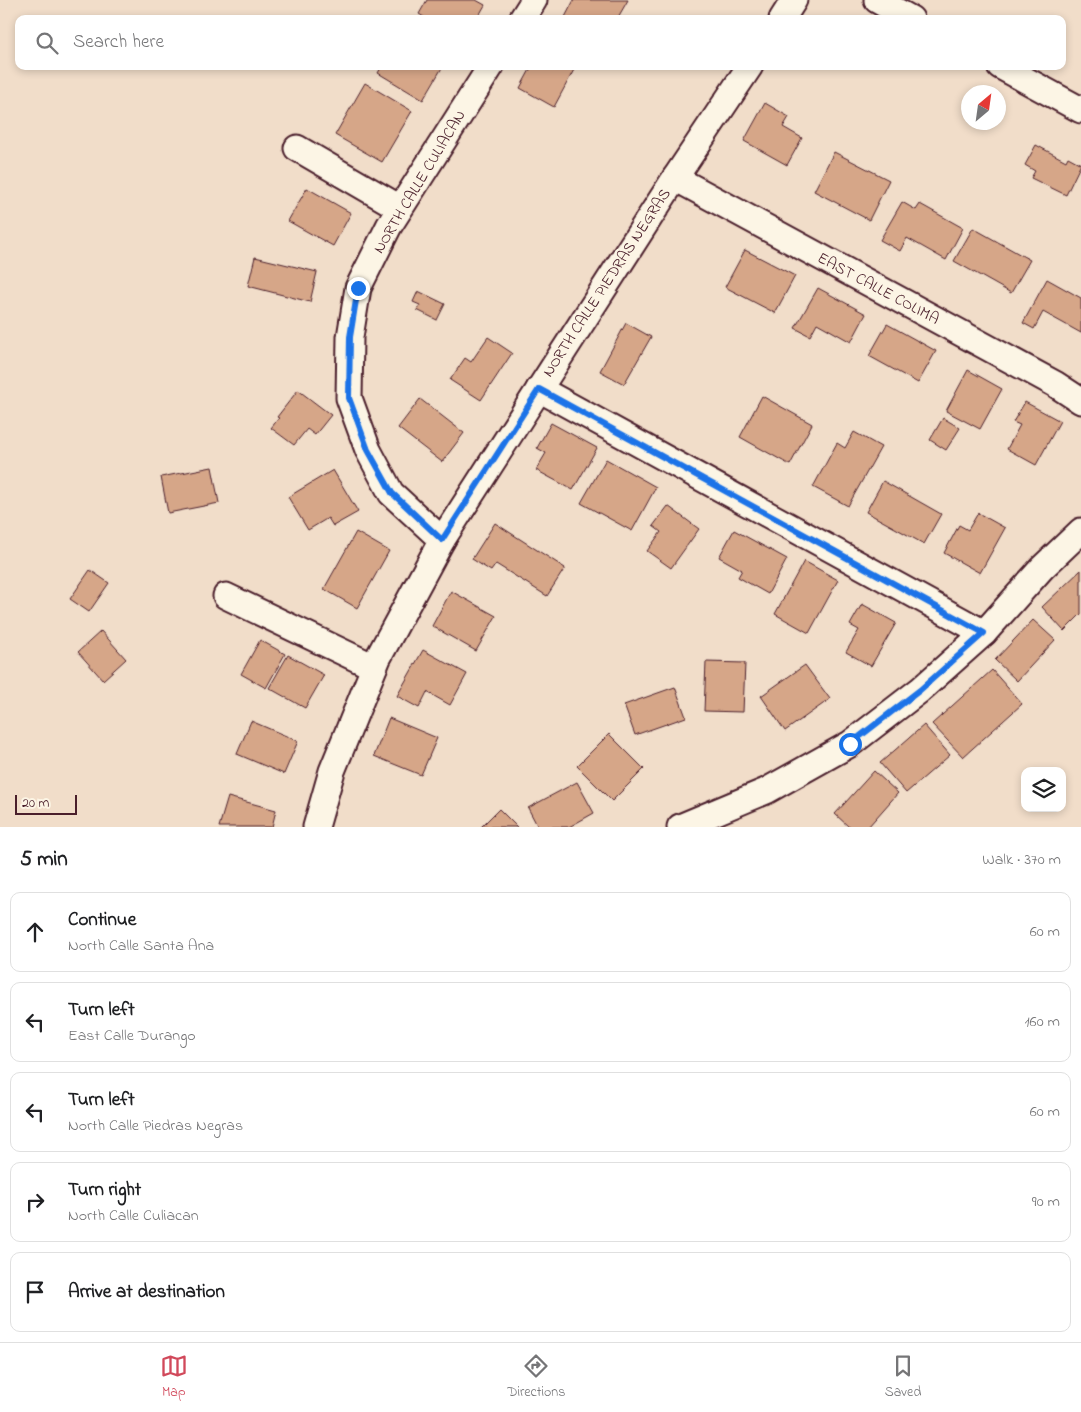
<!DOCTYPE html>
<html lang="en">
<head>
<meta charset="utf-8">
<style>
	:root { --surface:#fff; --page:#f6f6f6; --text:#202124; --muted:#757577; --line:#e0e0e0; --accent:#d1495b }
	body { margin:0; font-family:"Indie Flower",sans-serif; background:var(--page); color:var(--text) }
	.controls { position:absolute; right:15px; bottom:15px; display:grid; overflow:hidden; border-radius:10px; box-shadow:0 2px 8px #0003 }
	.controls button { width:45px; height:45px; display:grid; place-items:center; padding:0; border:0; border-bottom:1px solid var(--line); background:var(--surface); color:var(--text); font:25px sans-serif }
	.compass { position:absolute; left:961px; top:85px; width:45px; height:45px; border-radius:50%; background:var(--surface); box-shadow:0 2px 8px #0003; rotate:29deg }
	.scale { position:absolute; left:15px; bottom:12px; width:62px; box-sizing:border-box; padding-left:5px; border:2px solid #4a1f2b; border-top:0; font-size:14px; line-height:18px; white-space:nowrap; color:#4a1f2b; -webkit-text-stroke:4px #fcf5e5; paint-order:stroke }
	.stop { position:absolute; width:15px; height:15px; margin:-11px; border:4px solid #1a73e8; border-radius:50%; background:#fff }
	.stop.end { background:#1a73e8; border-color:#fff; box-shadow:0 1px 5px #0008 }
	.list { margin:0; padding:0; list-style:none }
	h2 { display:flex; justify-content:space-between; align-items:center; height:65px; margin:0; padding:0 20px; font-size:21px }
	h2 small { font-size:16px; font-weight:400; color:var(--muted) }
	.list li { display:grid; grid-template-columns:32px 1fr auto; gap:15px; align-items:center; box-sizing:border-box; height:80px; margin:0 10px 10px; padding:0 10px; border:1px solid var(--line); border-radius:10px }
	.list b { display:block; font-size:19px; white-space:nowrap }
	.list p { margin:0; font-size:16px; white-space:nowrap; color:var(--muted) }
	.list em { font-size:16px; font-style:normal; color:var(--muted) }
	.icon { flex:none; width:28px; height:28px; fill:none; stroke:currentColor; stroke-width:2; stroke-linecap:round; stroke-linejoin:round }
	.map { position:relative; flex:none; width:1081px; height:827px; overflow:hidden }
	.search { position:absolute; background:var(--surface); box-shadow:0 2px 8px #0003; left:15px; right:15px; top:15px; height:55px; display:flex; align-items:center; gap:12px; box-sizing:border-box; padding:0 18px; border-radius:10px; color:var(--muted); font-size:19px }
	.sheet { height:515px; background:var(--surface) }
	nav { display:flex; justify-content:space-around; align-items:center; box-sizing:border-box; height:70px; border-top:1px solid var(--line); background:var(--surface); font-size:14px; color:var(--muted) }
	nav a { display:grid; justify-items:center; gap:2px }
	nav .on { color:var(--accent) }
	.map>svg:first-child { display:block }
</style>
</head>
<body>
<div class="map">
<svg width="1081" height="827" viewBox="0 0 1081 827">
	<rect width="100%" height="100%" fill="#f1ddc9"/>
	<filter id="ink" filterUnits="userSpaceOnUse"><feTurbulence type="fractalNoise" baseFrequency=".02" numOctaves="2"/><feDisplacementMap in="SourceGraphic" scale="10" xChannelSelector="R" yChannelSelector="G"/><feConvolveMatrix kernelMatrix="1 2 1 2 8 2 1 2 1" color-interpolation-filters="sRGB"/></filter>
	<g filter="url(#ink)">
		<!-- building -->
		<g fill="#d6a688" stroke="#4a1f2b">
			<polygon points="427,0 476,0 485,5 477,19 427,19 419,14"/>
			<polygon points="574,0 628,0 617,19 564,19"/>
			<polygon points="382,66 443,66 423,100 378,73"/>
			<polygon points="532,66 576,66 554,107 520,88"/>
			<polygon points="365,83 412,111 382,162 335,135"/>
			<polygon points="765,103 789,117 783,127 802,138 787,165 744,141"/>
			<polygon points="1036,145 1066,161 1068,157 1081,164 1066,195 1031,178 1035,171 1025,165"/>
			<polygon points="834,152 889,180 869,220 814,191"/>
			<polygon points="307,188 351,213 333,246 288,221"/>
			<polygon points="902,202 916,210 920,204 963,228 946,260 907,238 900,251 880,240"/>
			<polygon points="973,228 1030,260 1011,293 954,261"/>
			<polygon points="745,250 795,276 775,313 725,287"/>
			<polygon points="255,257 317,272 310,302 248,286"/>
			<polygon points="1047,279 1081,298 1081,333 1043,312 1034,329 1023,323"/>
			<polygon points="818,288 866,314 851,342 817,323 810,336 795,328"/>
			<polygon points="418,291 445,304 437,320 417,310 420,305 413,302"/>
			<polygon points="626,323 651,337 624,384 600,371"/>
			<polygon points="887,324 936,351 918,383 869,356"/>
			<polygon points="488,337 512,353 481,400 450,380 465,358 471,362"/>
			<polygon points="968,370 1002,389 980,429 946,411"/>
			<polygon points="298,390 331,415 315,435 307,429 294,445 271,428 279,418 277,417"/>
			<polygon points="762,396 812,424 790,465 740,437"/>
			<polygon points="420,399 464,433 442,462 398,428"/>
			<polygon points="1025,402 1060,421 1036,465 1007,449 1020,425 1013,422"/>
			<polygon points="943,418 960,428 946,450 930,440"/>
			<polygon points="551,423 597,448 573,490 536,470 546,453 537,448"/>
			<polygon points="854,432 881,447 848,506 813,487 837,443 845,448"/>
			<polygon points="606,459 656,487 632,531 581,503"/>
			<polygon points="212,467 219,503 168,513 161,477"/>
			<polygon points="333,470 358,512 333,526 328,518 308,530 288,497"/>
			<polygon points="883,481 941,514 924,544 866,512"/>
			<polygon points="668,506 699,529 671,568 647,551 661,532 653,526"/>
			<polygon points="978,513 1005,528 980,573 944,553 959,525 968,530"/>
			<polygon points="495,523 565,568 547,596 496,564 491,571 472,559"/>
			<polygon points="734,530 787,559 768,594 738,577 742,570 719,557"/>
			<polygon points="356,532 389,551 357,608 324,589"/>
			<polygon points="804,561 838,580 809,633 775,614"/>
			<polygon points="90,570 109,583 89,612 70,599"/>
			<polygon points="1081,570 1081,614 1064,631 1042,607"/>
			<polygon points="451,591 496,616 476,651 432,626"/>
			<polygon points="862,604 896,623 871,666 846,652 859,630 850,625"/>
			<polygon points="1033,620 1055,640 1017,681 995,660"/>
			<polygon points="101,631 126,659 103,680 78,652"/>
			<polygon points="260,640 285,654 266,688 241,674"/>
			<polygon points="423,650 467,674 450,705 427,692 419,708 397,696"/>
			<polygon points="288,655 324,675 305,708 269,688"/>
			<polygon points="706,662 745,663 743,712 704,711"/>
			<polygon points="805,665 830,699 785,731 761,696"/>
			<polygon points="992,670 1022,704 963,757 932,724"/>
			<polygon points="675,687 686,717 635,735 624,705"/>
			<polygon points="389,718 437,738 421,775 374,756"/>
			<polygon points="251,721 298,741 284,774 237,754"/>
			<polygon points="924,725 950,755 906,793 880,763"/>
			<polygon points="609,734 644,769 612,801 577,766"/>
			<polygon points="874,771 898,793 868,827 849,827 835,814"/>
			<polygon points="577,782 594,813 569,827 538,827 528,808"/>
			<polygon points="228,797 276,810 272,827 219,827"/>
			<polygon points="499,809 517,827 481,827"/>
		</g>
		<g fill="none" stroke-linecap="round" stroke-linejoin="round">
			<!-- street casing -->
			<g stroke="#4a1f2b" stroke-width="29">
				<g id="street">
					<polyline points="877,0 911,19"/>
					<polyline points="522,19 534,0"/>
					<polyline points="782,19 794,0"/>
					<polyline points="1000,66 1081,110"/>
					<polyline points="297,148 400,208"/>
					<polyline points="675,178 1055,384 1081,401"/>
					<polyline points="539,389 984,633"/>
					<polyline points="442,540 391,493 368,450 349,398 350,337 358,288 389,226 491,66"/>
					<polyline points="226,596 374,667"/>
					<polyline points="316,827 332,771 378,658 442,540 675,178 750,66"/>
					<polyline points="680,827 766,791 850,744 920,690 984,633 1042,568 1081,531"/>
				</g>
			</g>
			<!-- street -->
			<use href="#street" stroke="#fcf5e5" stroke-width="25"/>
		</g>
	</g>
	<g fill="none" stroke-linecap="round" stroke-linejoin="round" filter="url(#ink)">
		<!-- route -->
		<polyline stroke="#1a73e8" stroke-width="6" points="358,288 350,337 349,398 368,450 392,493 442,540 539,389 984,633 920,690 850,744"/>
	</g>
	<g text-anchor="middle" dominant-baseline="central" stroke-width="4.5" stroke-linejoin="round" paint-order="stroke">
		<!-- street labels -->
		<g font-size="16" fill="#4a1f2b" stroke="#fcf5e5">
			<text transform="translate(420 182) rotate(-59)">NORTH CALLE CULIACAN</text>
			<text transform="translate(607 283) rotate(-57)">NORTH CALLE PIEDRAS NEGRAS</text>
			<text transform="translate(878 289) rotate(28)">EAST CALLE COLIMA</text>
		</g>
	</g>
</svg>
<div class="controls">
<button><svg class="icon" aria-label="layers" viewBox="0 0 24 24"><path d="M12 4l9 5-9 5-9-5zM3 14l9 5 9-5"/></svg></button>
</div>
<svg class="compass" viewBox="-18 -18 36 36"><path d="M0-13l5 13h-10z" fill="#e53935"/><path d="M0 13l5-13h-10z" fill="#757577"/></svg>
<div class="scale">20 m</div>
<div class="stop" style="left:850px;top:744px"></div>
<div class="stop end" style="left:358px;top:288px"></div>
<div class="search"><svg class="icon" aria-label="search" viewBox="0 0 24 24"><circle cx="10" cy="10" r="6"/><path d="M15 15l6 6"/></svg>Search here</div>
</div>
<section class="sheet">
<h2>5 min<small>Walk · 370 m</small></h2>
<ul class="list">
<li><svg class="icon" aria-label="ahead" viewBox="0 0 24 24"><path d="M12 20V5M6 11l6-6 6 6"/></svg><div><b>Continue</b><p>North Calle Santa Ana</p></div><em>60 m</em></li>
<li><svg class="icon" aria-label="left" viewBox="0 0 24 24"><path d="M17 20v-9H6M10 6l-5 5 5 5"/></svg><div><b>Turn left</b><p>East Calle Durango</p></div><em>160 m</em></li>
<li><svg class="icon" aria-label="left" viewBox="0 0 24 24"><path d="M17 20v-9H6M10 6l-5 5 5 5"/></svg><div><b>Turn left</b><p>North Calle Piedras Negras</p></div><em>60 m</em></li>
<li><svg class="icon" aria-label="right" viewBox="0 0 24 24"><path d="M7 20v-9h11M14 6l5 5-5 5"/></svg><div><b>Turn right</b><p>North Calle Culiacan</p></div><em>90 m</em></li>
<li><svg class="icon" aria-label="arrive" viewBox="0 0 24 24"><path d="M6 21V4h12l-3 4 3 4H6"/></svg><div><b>Arrive at destination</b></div></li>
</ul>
</section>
<nav>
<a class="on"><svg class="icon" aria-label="map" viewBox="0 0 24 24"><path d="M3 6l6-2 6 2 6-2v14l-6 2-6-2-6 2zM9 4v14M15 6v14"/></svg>Map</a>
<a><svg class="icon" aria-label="directions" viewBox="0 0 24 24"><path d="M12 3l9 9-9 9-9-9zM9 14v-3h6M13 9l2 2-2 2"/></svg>Directions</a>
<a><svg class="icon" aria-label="saved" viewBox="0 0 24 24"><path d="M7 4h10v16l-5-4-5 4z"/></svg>Saved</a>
</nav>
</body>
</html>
